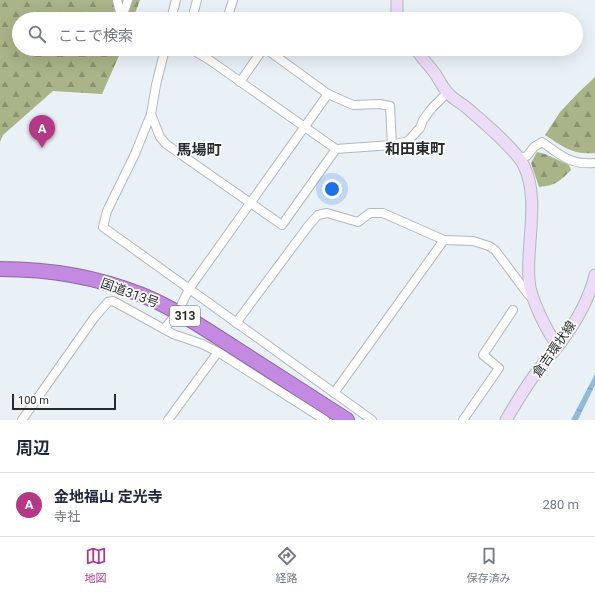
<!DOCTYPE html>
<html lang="ja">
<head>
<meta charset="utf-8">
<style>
	:root { --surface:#fff; --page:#f6f6f7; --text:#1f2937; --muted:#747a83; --line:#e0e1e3; --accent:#b53785 }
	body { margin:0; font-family:Roboto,"Noto Sans JP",sans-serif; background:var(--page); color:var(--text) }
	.scale { position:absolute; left:12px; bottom:10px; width:104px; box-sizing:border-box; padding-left:4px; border:2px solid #282a2c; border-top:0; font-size:11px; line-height:14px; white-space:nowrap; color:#282a2c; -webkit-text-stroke:3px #fff; paint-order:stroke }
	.you { position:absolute; left:332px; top:189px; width:14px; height:14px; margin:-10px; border:3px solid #fff; border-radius:50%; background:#1a73e8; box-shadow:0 0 0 6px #1a73e833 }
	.badge { display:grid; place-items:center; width:26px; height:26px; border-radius:50%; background:var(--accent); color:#fff; font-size:13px; font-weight:700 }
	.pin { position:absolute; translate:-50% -33px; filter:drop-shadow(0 1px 2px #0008) }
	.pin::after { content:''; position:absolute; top:21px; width:14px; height:12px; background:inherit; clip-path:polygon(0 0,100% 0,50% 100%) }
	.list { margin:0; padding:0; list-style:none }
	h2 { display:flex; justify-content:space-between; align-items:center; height:52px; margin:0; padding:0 16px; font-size:17px }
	h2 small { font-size:13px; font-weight:400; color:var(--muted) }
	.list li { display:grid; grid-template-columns:26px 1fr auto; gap:12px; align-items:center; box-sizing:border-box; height:64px; padding:0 16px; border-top:1px solid var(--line) }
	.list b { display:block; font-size:15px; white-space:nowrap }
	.list p { margin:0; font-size:13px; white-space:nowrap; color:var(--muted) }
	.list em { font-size:13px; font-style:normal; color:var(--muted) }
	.icon { flex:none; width:22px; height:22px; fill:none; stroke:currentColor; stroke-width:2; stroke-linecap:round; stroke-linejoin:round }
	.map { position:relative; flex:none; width:595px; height:420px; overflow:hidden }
	.search { position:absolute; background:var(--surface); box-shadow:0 4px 16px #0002; left:12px; right:12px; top:12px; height:44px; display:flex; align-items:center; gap:10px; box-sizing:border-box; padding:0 14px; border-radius:22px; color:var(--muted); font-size:15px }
	.sheet { height:116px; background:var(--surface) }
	nav { display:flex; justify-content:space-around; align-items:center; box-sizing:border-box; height:56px; border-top:1px solid var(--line); background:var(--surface); font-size:11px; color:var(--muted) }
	nav a { display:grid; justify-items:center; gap:2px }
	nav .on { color:var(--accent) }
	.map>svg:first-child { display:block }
</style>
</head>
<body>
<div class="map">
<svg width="595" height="420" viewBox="0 0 595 420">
	<defs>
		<pattern id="forest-firs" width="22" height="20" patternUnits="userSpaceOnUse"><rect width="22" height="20" fill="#a9b489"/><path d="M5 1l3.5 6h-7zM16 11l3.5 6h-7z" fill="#8a9370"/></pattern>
		<pattern id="water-ripples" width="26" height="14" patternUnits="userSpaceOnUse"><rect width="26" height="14" fill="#95b9d9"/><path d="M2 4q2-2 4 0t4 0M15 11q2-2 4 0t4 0" fill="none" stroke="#7a97b0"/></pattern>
	</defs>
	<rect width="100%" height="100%" fill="#eaf1f6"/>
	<!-- forest -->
	<g fill="url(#forest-firs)">
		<polygon points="0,0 140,0 133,19 19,19 19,49 122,49 102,94 53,91 3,135 0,142"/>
		<path d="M595,77V153C572,155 564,147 545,135L560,112L578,93Z"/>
		<path d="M537,152L545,154L569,165L571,170C559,182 556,185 539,187L531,163Z"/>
	</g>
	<!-- water -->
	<polygon fill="url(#water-ripples)" points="595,374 595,385 578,420 571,420"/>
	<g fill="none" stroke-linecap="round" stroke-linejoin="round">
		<!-- street casing -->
		<g stroke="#b2b8bd" stroke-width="10">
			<g id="street">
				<polyline points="117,0 120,12 125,9 128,0"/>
				<polyline points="171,19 176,0"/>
				<polyline points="192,19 197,0"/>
				<polyline points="227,19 233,0"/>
				<polyline points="165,49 156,85 151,114 135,154 107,211 103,227 372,420"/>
				<polyline points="191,49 208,59 336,149 392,145 408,141 420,128 423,120 432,108 447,93"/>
				<polyline points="266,49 328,94 353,105 380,104 390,106 392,145"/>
				<polyline points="331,49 341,49"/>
				<polyline points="240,82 263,49"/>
				<polyline points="151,114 160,137 166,144 282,225 336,149"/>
				<path d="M520,158L527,156L534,147L542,142C562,156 570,165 595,163"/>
				<polyline points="236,323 309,225 318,215 327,213 358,222 370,213 383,213 444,240 473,241 489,246 495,250 528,294 532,298"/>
				<polyline points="164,329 178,312 189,289 328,94"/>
				<polyline points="334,393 444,240"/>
				<polyline points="22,420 94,318 108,302 113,301 173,334 202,344 218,352 325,420"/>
				<polyline points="168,420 218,352"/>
				<polyline points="463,420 499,368 483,355 513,310"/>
			</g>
		</g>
		<!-- secondary casing -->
		<g stroke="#b2b8bd" stroke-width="13">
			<g id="secondary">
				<polyline points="397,0 397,19"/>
				<path d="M416,49C422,59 430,66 436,75C440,81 443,88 448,93C453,99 461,103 467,108C482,121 516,149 524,166C540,199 526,245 529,280C530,298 547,332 558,346"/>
				<path d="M506,420C517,401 529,381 543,364C548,357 554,352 559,345C574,325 589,300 595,275"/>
			</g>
		</g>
		<!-- highway casing -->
		<g stroke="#8d68a2" stroke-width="16">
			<path id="highway" d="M0,269C49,269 97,277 142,295C176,309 205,329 235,348C272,372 310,396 347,420"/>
		</g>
		<!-- street -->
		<use href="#street" stroke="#fff" stroke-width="8"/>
		<!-- secondary -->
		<use href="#secondary" stroke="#eddcf6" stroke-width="11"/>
		<!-- highway -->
		<use href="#highway" stroke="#c48ae1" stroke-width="14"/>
	</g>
	<g text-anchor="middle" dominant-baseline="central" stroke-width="3.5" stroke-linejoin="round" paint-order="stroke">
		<!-- shield labels -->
		<rect fill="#fff" stroke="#686a6b" stroke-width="1" x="170" y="306" width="30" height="20" rx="3"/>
		<g font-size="12" font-weight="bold" fill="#282a2c">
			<text x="185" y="316">313</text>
		</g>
		<!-- street labels -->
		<g font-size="13" fill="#282a2c" stroke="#fff">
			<text transform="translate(130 293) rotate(20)">国道313号</text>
			<text transform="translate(554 349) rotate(-55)">倉吉環状線</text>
		</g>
		<!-- quarter labels -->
		<g font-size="15" font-weight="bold" fill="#272c30" stroke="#fff">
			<text x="415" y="149">和田東町</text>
			<text x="199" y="150">馬場町</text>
		</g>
	</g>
</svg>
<div class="scale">100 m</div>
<div class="you"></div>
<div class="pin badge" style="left:42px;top:148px">A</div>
<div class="search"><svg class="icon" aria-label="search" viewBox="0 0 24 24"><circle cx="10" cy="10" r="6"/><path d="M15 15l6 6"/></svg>ここで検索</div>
</div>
<section class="sheet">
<h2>周辺<small></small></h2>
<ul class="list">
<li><span class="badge">A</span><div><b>金地福山 定光寺</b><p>寺社</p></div><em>280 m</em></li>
</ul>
</section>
<nav>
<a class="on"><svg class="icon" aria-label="map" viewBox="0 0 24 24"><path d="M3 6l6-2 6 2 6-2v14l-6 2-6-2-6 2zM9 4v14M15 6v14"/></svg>地図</a>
<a><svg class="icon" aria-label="directions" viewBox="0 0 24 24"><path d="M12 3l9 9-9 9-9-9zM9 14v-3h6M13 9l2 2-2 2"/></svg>経路</a>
<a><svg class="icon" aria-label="saved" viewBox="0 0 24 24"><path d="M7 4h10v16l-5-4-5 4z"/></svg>保存済み</a>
</nav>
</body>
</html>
